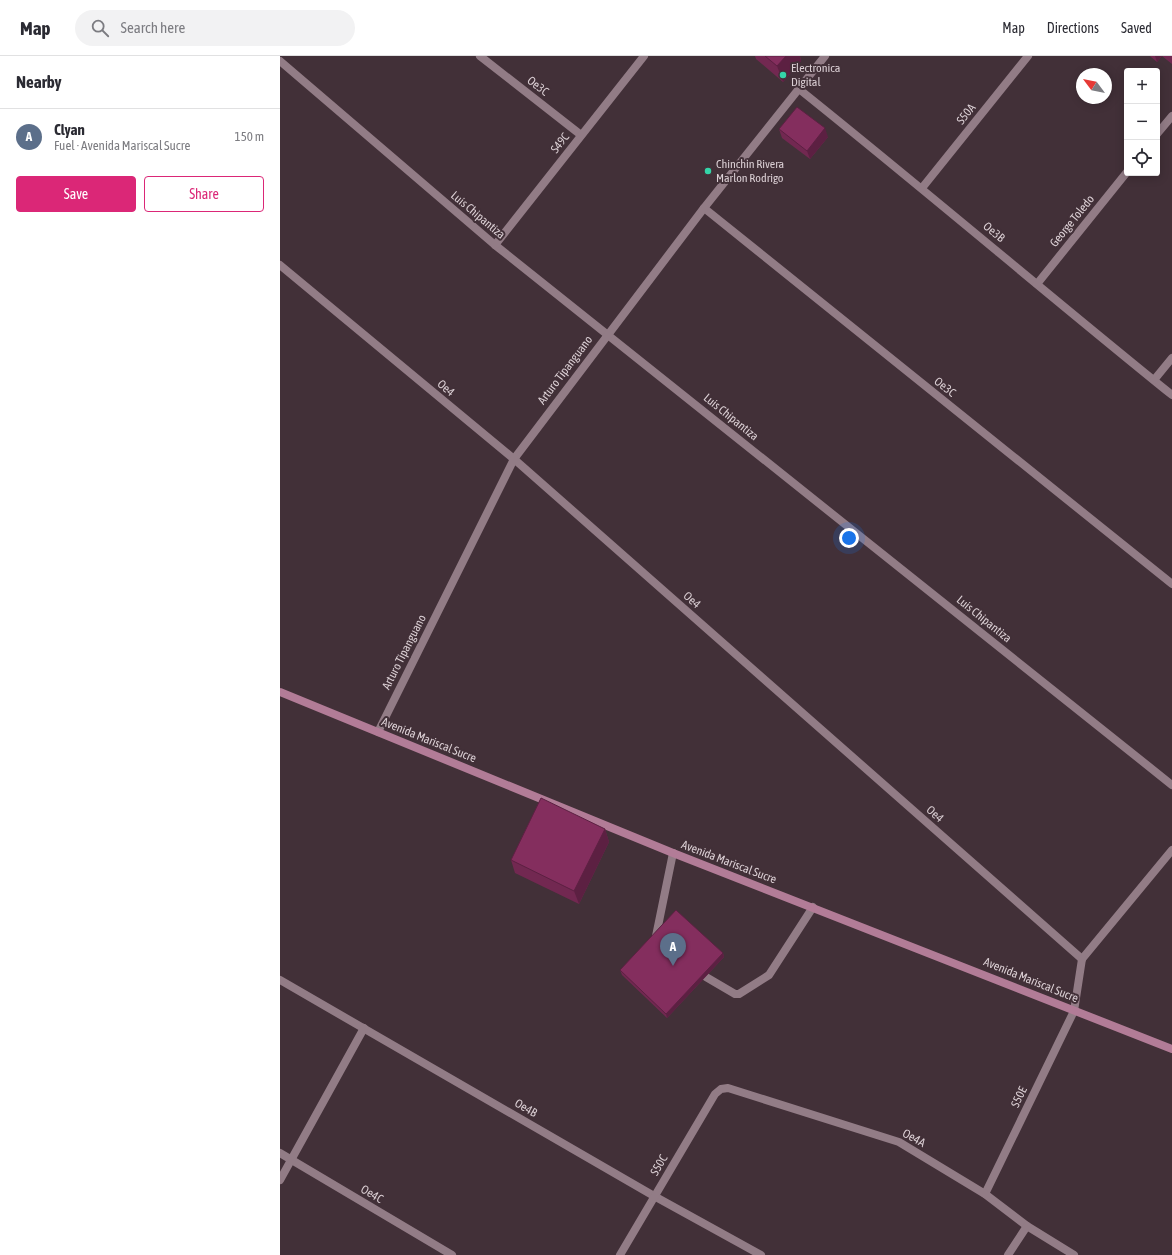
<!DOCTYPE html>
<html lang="en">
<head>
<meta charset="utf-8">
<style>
	:root { --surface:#fff; --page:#f2f2f3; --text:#2b2b33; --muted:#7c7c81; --line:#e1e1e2; --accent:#db2777 }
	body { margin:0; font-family:"Asap Condensed",sans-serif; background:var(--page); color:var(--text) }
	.controls { position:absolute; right:12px; top:12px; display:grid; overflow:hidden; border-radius:4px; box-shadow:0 2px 10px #0003 }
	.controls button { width:36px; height:36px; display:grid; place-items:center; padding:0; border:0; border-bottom:1px solid var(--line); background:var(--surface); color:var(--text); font:20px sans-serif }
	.compass { position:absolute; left:796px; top:12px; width:36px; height:36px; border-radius:50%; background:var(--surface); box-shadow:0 2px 10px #0003; rotate:302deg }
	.you { position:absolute; left:569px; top:482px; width:14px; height:14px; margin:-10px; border:3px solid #fff; border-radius:50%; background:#1a73e8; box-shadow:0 0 0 6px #1a73e833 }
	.badge { display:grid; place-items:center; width:26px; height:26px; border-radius:50%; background:var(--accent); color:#fff; font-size:13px; font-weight:700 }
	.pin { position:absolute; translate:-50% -33px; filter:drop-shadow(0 1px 2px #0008) }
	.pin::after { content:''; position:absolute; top:21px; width:14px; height:12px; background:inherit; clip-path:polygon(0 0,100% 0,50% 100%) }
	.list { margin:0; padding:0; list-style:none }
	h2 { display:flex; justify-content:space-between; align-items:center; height:52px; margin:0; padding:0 16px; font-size:17px }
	h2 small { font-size:13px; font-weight:400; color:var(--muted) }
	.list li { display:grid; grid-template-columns:26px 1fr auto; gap:12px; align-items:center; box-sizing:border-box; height:56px; padding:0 16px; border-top:1px solid var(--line) }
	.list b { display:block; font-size:15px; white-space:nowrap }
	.list p { margin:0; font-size:13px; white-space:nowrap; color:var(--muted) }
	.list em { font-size:13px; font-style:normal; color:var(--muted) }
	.actions { display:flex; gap:8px; padding:12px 16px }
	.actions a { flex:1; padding:9px 0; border:1px solid var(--accent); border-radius:4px; text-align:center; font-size:14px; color:var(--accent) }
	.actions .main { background:var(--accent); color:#fff }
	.icon { flex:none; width:22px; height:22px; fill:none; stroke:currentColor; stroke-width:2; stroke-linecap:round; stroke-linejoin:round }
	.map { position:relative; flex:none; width:892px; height:1199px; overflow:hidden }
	header { display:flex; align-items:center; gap:24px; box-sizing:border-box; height:56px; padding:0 20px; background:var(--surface); border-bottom:1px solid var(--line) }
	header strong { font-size:19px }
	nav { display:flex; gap:22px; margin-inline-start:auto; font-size:14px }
	.search { width:280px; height:36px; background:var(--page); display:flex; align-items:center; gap:10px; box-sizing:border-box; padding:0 14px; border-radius:22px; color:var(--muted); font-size:15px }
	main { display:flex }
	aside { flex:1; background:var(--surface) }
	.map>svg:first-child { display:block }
</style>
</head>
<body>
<header>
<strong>Map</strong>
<div class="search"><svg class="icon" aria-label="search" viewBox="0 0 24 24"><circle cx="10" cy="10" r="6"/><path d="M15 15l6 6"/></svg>Search here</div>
<nav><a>Map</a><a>Directions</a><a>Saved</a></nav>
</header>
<main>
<aside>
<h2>Nearby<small></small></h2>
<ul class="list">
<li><span class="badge" style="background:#5c6f8a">A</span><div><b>Clyan</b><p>Fuel · Avenida Mariscal Sucre</p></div><em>150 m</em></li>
</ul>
<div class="actions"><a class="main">Save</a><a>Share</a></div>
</aside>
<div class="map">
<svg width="892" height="1199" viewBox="0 0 892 1199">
	<rect width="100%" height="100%" fill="#423038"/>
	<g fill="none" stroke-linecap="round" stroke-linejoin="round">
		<!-- service -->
		<g stroke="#927c86" stroke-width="8">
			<polyline points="376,880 393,797"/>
			<polyline points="426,921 455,938 459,938 489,919 533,851"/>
		</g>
		<!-- minor -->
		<g stroke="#927c86" stroke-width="8">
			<polyline points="200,0 301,79"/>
			<polyline points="0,5 215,189 892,729"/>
			<path d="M519,33C645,134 767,238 892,339"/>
			<polyline points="877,78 892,60"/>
			<polyline points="642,132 748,0"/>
			<polyline points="424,152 892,528"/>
			<polyline points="215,189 364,0"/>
			<polyline points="0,209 234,403 802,903"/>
			<polyline points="757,228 847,116"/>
			<polyline points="874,324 892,302"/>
			<polyline points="98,676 234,403 424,152 545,0"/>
			<polyline points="802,903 892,794"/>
			<polyline points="0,924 374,1140 481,1199"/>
			<polyline points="0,1097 172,1199"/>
			<polyline points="0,1124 84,972"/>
			<polyline points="705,1138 794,955 802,903"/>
			<polyline points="340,1199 435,1038 441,1033 448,1032 619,1086 705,1138 747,1170 794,1199"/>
			<polyline points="728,1199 747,1170"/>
		</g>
		<!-- secondary -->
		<polyline stroke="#b27c97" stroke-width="8" points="0,636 393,797 892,993"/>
	</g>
	<!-- wall -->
	<g fill="#722851">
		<polygon points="475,0 520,0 521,5 503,26 476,3"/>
		<polygon points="870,0 882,0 877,6 871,1"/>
		<polygon points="882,0 892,0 892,8"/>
		<polygon points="499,73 548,81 530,103 502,82"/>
		<polygon points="325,773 329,786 299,848 235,817 231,804"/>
		<polygon points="443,897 444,901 387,962 342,919 340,914"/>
	</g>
	<!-- shaded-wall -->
	<g fill="#5c2042">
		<polygon points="506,0 520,0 521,5 503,26 497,10"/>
		<polygon points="875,0 882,0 877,6"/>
		<polygon points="545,72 548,81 530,103 527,95"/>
		<polygon points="325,773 329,786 299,848 294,835"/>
		<polygon points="443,897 444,901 387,962 386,958"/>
	</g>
	<!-- building -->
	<g fill="#842e5e" stroke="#5c2042">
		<polygon points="485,0 506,0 497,10"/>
		<polygon points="517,51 545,72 527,95 499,73"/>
		<polygon points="261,742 325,773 294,835 231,804"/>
		<polygon points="396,854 443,897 386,958 340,914"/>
	</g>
	<!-- markers -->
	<g fill="#34d4a8" stroke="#423038" stroke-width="1.5">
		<circle cx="503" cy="19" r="4"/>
		<circle cx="428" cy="115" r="4"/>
	</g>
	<g text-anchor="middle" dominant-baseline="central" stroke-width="4" stroke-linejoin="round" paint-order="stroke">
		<!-- poi labels -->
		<g font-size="12" fill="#dbcfd4" stroke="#423038" text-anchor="start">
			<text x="511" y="12">Electronica<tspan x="511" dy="14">Digital</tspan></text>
			<text x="436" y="108">Chinchin Rivera<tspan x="436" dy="14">Marlon Rodrigo</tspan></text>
		</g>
		<!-- street labels -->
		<g font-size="12" fill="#dbcfd4" stroke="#423038">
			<text transform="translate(258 30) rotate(38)">Oe3C</text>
			<text transform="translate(686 58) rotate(-51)">S50A</text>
			<text transform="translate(280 87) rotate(-52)">S49C</text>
			<text transform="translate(198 159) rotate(40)">Luis Chipantiza</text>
			<text transform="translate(792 165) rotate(-51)">George Toledo</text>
			<text transform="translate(714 176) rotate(40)">Oe3B</text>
			<text transform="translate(285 314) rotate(-53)">Arturo Tipanguano</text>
			<text transform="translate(665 331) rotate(39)">Oe3C</text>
			<text transform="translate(166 332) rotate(40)">Oe4</text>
			<text transform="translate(451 361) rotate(39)">Luis Chipantiza</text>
			<text transform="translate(412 544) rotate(41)">Oe4</text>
			<text transform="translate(704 563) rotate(39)">Luis Chipantiza</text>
			<text transform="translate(124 596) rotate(-63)">Arturo Tipanguano</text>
			<text transform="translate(149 684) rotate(22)">Avenida Mariscal Sucre</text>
			<text transform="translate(655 758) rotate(41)">Oe4</text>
			<text transform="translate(449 806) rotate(21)">Avenida Mariscal Sucre</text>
			<text transform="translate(751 924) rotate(22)">Avenida Mariscal Sucre</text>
			<text transform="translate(739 1041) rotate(-64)">S50E</text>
			<text transform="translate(246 1052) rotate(30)">Oe4B</text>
			<text transform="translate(634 1082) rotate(29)">Oe4A</text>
			<text transform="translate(379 1109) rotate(-60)">S50C</text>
			<text transform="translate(92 1138) rotate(31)">Oe4C</text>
		</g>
	</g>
</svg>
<div class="controls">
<button>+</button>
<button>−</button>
<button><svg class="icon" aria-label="locate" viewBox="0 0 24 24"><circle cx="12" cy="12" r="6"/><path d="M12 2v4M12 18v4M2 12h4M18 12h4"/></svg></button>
</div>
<svg class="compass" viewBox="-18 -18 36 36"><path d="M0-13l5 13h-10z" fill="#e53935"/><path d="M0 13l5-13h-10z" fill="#7c7c81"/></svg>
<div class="you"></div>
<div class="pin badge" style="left:393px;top:910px;background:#5c6f8a">A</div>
</div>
</main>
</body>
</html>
